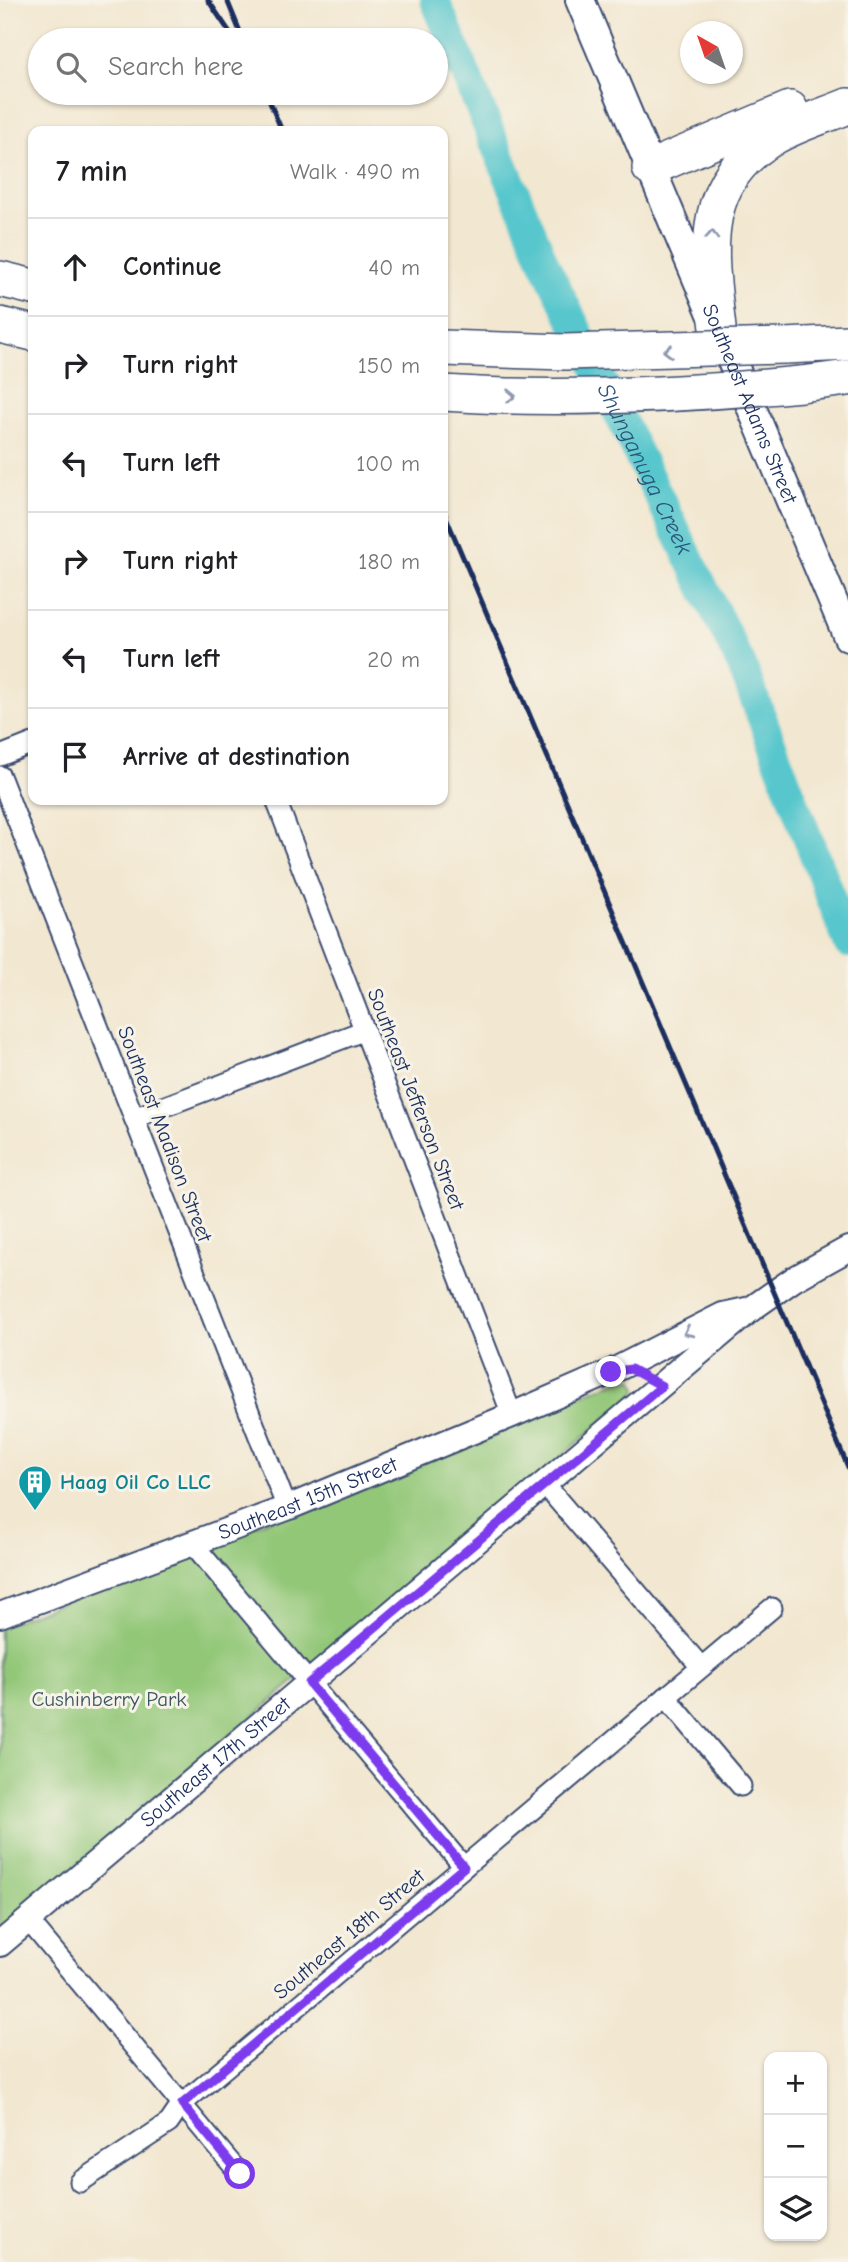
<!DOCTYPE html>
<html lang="en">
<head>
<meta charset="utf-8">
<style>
	:root { --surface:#fff; --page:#f6f6f6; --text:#202124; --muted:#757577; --line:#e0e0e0 }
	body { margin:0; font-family:"Comic Neue",sans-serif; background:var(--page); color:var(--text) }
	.controls { position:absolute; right:21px; bottom:21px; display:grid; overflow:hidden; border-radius:14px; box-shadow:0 2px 5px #0004 }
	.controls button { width:63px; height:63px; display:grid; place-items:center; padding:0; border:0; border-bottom:2px solid var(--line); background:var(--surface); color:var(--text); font:35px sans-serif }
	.compass { position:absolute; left:680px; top:21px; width:63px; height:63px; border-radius:50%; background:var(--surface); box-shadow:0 2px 5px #0004; rotate:320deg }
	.stop { position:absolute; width:21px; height:21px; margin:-16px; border:5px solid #7c3aed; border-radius:50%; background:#fff }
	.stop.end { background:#7c3aed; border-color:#fff; box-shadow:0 2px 7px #0008 }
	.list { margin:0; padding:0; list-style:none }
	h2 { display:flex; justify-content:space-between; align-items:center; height:91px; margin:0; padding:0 28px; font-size:30px }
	h2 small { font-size:23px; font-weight:400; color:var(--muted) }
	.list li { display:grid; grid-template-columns:46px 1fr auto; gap:21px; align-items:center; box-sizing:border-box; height:98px; padding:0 28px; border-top:2px solid var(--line) }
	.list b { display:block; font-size:26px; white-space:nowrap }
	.list em { font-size:23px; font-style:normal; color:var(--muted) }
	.icon { flex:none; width:38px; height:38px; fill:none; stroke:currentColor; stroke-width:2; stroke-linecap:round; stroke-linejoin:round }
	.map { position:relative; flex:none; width:848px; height:2262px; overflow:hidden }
	.search { position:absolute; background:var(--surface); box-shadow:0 2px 5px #0004; left:28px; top:28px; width:420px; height:77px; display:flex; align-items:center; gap:18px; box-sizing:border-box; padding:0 24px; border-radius:38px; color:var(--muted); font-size:26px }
	.panel { position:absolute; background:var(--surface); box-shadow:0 2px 5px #0004; left:28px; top:126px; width:420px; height:679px; border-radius:14px }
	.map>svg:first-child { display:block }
</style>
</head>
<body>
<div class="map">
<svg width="848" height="2262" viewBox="0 0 848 2262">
	<rect width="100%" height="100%" fill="#f7f3e8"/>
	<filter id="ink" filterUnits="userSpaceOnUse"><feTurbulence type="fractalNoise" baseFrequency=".0143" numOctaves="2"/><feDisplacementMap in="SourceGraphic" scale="14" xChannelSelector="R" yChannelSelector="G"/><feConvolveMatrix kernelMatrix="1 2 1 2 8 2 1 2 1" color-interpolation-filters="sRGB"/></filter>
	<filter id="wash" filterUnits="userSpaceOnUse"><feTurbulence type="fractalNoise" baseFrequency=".00686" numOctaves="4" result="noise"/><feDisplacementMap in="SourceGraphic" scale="28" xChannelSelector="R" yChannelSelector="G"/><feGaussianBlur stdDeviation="1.57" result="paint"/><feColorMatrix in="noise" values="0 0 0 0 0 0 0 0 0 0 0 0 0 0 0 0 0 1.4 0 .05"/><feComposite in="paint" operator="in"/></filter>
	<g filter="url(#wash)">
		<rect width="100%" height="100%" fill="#f2e7d0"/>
		<!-- green -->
		<polygon fill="#93c778" stroke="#577b6b" stroke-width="2" points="622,1379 634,1380 637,1389 635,1394 0,1930 0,1627"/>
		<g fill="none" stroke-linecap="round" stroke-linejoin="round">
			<!-- river -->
			<path stroke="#59c7cd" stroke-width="30" id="s1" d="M435,0L544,262L742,666L848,943"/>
		</g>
	</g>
	<g filter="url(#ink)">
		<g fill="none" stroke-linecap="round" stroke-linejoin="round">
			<!-- minor casing -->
			<g stroke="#3b4b6f" stroke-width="23">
				<g id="minor">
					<polyline points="0,756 33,743"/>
					<polyline points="0,776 287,1508"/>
					<polyline points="276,800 512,1415"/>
					<polyline points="134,1118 365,1030"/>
					<polyline points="545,1485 701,1667"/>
					<polyline points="193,1544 464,1867"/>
					<polyline points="666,1697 741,1786"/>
					<polyline points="28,1920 240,2174"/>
					<polyline points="80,2182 169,2123 182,2104 772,1608"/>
				</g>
			</g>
			<!-- tertiary casing -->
			<g stroke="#3b4b6f" stroke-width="28">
				<g id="tertiary">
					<path id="s2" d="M0,1615L287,1508L512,1415L611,1372L723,1315L751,1309L794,1279L848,1249"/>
					<path id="s3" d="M0,1944L751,1309"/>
				</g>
			</g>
			<!-- secondary casing -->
			<g stroke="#3b4b6f" stroke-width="32">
				<g id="secondary">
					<path id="s4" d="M580,0L848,637"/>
				</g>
			</g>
			<!-- motorway casing -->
			<g stroke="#3b4b6f" stroke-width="38">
				<g id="motorway">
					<polyline points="650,168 790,109"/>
					<polyline points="0,279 33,287"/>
					<polyline points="0,325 33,333"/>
					<path d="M718,328C709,251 697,183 774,137C796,124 824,116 848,106"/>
					<polyline points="785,346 848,343"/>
					<polyline points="801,384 848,378"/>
				</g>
			</g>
			<!-- minor -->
			<use href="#minor" stroke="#fff" stroke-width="19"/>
			<!-- tertiary -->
			<use href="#tertiary" stroke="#fff" stroke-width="24"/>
			<!-- secondary -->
			<use href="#secondary" stroke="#fff" stroke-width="28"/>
			<!-- motorway -->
			<use href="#motorway" stroke="#fff" stroke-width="35"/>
			<!-- rail -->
			<g stroke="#1b2f5e" stroke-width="5">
				<polyline points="208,0 235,40"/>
				<polyline points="227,0 241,34"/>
				<polyline points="266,93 282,131"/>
				<polyline points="443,510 848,1467"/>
			</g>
			<!-- motorway-bridge casing -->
			<g stroke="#3b4b6f" stroke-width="38" stroke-linecap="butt">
				<g id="motorway-bridge">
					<polyline points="443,348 565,352 785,346"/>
					<path d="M443,393C562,401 682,395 801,384"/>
				</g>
			</g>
			<!-- motorway-bridge -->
			<use href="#motorway-bridge" stroke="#fff" stroke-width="35"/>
		</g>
		<!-- one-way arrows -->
		<defs><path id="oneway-chevron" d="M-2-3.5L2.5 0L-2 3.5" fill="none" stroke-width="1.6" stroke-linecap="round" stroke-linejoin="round" transform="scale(1.75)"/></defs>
		<g stroke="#8d97ae">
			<use href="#oneway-chevron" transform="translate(712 235) rotate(-86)"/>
			<use href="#oneway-chevron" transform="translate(668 351) rotate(179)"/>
			<use href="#oneway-chevron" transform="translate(511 396) rotate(1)"/>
			<use href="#oneway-chevron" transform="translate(688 1332) rotate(154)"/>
		</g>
	</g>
	<g fill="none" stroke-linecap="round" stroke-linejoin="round" filter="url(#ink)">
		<!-- route -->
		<polyline stroke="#7c3aed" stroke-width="9" points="240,2174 182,2104 464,1867 309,1683 662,1386 631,1369 611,1372"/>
	</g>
	<!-- icons -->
	<defs>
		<g id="building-pin" transform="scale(1.75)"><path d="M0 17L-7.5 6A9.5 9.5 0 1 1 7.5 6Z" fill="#0f9aa8" stroke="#f7f3e8"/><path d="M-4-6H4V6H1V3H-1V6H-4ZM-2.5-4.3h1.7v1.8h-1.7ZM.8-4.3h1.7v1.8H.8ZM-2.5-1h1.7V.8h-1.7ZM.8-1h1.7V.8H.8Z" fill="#fff"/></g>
	</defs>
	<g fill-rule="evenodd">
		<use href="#building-pin" x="35" y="1482"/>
	</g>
	<g text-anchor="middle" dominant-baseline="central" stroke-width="6" stroke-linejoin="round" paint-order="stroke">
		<!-- street labels -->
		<g font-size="21" fill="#1b2f5e" stroke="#f7f3e8">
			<text stroke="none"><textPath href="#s4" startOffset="438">Southeast Adams Street</textPath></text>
			<text transform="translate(416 1099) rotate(69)">Southeast Jefferson Street</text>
			<text transform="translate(165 1134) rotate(69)">Southeast Madison Street</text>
			<text stroke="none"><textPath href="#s2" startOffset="329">Southeast 15th Street</textPath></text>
			<text stroke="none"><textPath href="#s3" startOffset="282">Southeast 17th Street</textPath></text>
			<text transform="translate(349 1934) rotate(-40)">Southeast 18th Street</text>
		</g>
		<!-- culture labels -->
		<g font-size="21" font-weight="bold" fill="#0d838f" stroke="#f7f3e8" text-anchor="start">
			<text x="60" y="1482">Haag Oil Co LLC</text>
		</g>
		<!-- park labels -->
		<g font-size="21" fill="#395564" stroke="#f7f3e8">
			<text x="109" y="1699">Cushinberry Park</text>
		</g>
		<!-- water labels -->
		<g font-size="23" font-style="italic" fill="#2a557a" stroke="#f7f3e8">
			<text stroke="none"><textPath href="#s1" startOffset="514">Shunganuga Creek</textPath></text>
		</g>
	</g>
</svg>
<div class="controls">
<button>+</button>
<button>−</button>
<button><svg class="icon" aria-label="layers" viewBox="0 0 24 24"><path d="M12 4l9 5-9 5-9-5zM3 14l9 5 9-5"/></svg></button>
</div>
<svg class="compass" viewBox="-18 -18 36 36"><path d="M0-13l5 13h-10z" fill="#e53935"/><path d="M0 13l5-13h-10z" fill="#757577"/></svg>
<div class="stop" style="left:240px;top:2174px"></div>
<div class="stop end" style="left:611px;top:1372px"></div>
<div class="search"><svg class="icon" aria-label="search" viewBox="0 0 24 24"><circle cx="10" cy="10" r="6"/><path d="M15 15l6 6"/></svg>Search here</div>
<section class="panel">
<h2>7 min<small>Walk · 490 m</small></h2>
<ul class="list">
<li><svg class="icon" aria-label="ahead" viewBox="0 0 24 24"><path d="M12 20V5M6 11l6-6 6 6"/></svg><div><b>Continue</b></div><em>40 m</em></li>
<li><svg class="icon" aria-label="right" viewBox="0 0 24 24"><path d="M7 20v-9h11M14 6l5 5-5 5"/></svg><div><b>Turn right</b></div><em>150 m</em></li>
<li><svg class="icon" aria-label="left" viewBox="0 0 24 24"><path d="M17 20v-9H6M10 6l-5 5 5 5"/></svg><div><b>Turn left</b></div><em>100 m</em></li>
<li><svg class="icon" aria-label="right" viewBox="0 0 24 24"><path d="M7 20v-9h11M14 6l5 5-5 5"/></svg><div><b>Turn right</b></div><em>180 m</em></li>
<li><svg class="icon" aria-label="left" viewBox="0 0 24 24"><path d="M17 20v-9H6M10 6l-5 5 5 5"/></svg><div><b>Turn left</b></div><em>20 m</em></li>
<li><svg class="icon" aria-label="arrive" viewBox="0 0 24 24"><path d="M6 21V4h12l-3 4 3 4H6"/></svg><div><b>Arrive at destination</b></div></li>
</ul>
</section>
</div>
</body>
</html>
